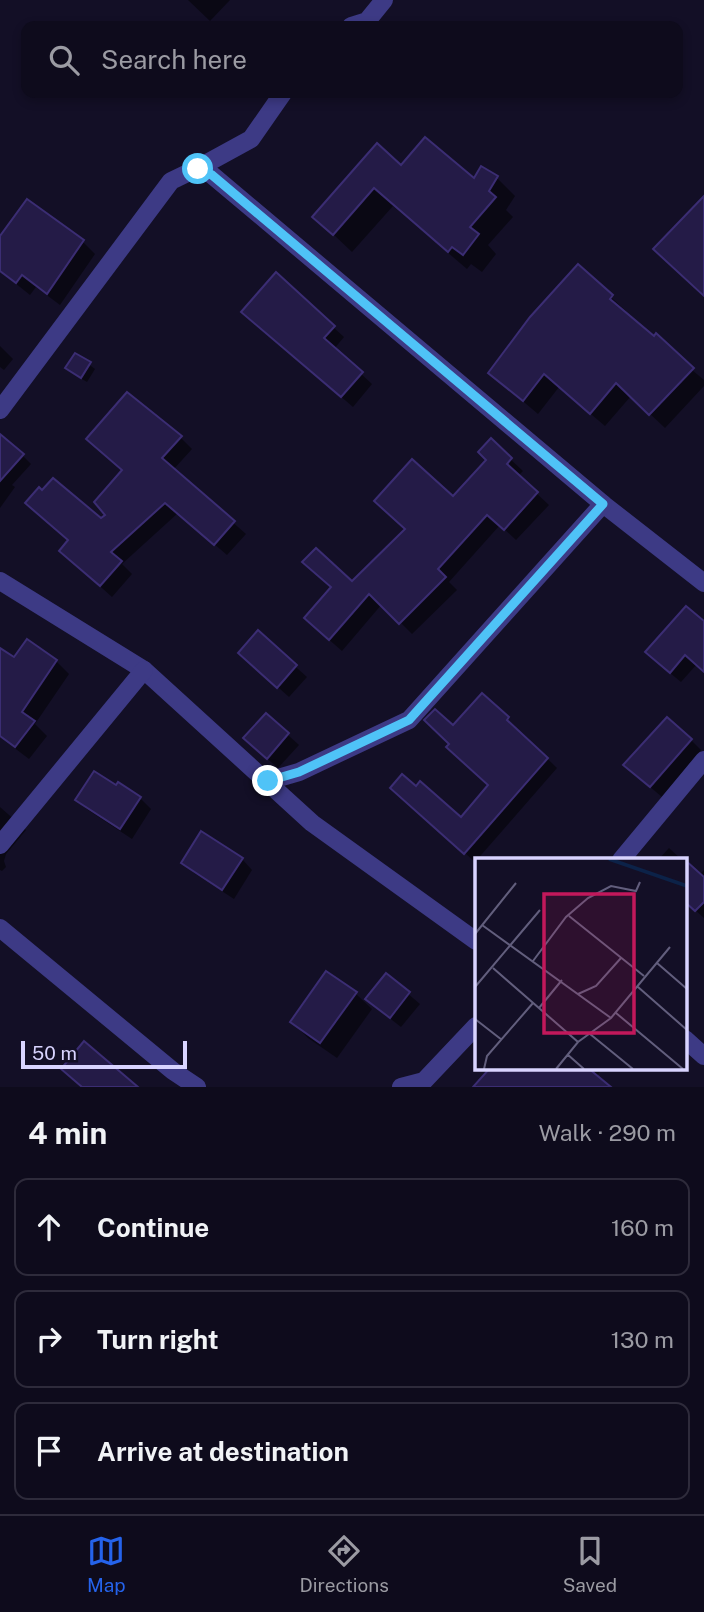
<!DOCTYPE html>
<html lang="en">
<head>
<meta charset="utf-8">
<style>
	:root { --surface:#0e0b1c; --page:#171425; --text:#f1f3f6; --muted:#9b9ba3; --line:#2e2b3b; --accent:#2563eb }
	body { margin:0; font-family:"Public Sans",sans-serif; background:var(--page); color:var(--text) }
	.scale { position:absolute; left:21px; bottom:18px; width:166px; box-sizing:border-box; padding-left:7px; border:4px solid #d9d4ff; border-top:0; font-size:19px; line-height:24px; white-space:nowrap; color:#d9d4ff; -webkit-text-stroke:5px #130f26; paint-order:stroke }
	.stop { position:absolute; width:21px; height:21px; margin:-16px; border:5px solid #4fc3f7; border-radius:50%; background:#fff }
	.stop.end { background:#4fc3f7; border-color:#fff; box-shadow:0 2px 7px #0008 }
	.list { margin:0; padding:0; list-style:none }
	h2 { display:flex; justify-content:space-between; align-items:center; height:91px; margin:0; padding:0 28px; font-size:30px }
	h2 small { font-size:23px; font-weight:400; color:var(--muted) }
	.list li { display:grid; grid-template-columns:46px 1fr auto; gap:21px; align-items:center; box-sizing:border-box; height:98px; margin:0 14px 14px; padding:0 14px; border:2px solid var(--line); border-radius:14px }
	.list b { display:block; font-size:26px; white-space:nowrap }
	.list em { font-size:23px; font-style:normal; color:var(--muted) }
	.icon { flex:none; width:38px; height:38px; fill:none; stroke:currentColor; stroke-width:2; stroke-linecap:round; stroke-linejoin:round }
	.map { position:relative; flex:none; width:704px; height:1087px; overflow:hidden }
	.search { position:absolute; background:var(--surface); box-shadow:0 4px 10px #0003; left:21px; right:21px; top:21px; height:77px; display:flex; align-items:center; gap:18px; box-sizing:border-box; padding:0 24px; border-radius:14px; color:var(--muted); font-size:26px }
	.sheet { height:427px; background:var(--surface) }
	nav { display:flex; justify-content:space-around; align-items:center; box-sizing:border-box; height:98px; border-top:2px solid var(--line); background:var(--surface); font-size:19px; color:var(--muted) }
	nav a { display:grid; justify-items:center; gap:4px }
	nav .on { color:var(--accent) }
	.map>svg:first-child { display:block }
</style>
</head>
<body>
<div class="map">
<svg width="704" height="1087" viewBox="0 0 704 1087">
	<rect width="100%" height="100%" fill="#130f26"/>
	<!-- shadow -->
	<g fill="#0007">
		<polygon points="188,0 230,0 210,21"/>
		<polygon points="401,167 474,181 497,178 515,196 506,210 513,217 488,245 496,254 482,272 471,264 467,269 393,206 352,252 315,217"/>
		<polygon points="0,239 82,241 95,254 60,305 36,287 30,295 0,271"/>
		<polygon points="578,267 626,311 624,313 704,380 704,386 665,428 631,396 605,426 559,387 538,414 490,373"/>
		<polygon points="254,322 333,327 344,337 334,349 372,384 353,407"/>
		<polygon points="0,346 13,359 4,370 0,367"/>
		<polygon points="76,355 95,369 87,382 72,373"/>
		<polygon points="180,437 192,449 173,470 246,534 227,555 178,513 122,564 132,574 112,597 73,562 101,521"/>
		<polygon points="491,441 523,471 518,476 549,505 516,540 500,525 449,582 457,590 412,634 382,604 342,651 318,630 333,588 304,562 353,584 453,499 488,460"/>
		<polygon points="0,450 22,455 31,464 12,485 15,487 0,508"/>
		<polygon points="704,623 704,671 697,664 681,682 658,663"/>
		<polygon points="258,633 307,677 289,697 251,663"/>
		<polygon points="0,650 15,659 56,661 69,674 35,724 47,736 29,759 0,737"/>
		<polygon points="482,695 557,768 475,862 402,797 461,819 490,786 453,727"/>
		<polygon points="266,715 299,745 278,768 256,749"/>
		<polygon points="691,740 701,750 662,797 636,775"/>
		<polygon points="119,785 140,798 151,809 132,839 88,810 77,800 117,787"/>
		<polygon points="0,807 26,830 6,854 4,861 6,867 2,871 0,870"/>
		<polygon points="669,848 682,860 658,860"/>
		<polygon points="242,859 252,870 234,899 194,873 183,863"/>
		<polygon points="685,862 699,875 704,870 704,918 685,901"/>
		<polygon points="327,973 356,994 372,1009 337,1058 308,1038 292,1022"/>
		<polygon points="386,975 420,1004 401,1027 378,1009"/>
		<polygon points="492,1068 603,1068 596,1077 608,1087 483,1087 479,1083"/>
	</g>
	<!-- building -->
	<g fill="#241b47" stroke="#3b2d73" stroke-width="2">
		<polygon points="425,137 474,178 481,166 498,176 489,191 496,197 470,227 479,234 463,255 452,247 448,252 374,188 333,235 312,217 377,143 401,165"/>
		<polygon points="704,196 704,296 653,249"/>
		<polygon points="27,199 84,240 47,294 22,275 16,283 0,271 0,236"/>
		<polygon points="578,264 613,295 610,299 654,336 656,333 694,368 649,415 616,383 590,414 544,374 523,401 488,373 530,317"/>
		<polygon points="276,272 335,326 324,338 363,372 341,397 241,312"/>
		<polygon points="75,353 91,362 81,378 65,368"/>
		<polygon points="127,392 182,436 162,458 235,521 214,545 165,503 111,552 122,561 100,586 59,551 68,540 25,503 39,487 42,490 53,478 101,518 105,515 94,502 122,470 86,439"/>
		<polygon points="0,434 24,454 0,481"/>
		<polygon points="491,438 512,458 507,464 538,492 504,530 487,515 438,569 446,577 399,624 369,594 329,640 304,618 331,587 302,562 316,548 352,581 405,529 374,501 412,459 453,496 486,460 478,452"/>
		<polygon points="686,606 704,621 704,672 685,655 670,673 645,652"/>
		<polygon points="258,630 297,665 277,688 238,653"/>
		<polygon points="27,639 57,660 22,712 35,721 15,747 0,736 0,648 14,657"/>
		<polygon points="482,693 509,717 507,720 548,758 464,854 390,788 402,774 416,786 420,781 461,817 488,785 446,747 449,744 424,720 435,709 453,725"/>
		<polygon points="266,713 289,733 267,759 243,738"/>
		<polygon points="667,717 692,739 650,787 623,765"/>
		<polygon points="94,771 116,785 118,782 141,797 120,829 75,800"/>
		<polygon points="201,831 243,858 222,890 181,863"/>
		<polygon points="685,860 704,877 704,902 695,911 685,902"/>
		<polygon points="326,971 357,992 320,1043 290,1022"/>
		<polygon points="386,973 410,992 390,1018 365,999"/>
		<polygon points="84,1041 138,1087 82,1087 61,1069"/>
		<polygon points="490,1068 588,1068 611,1087 473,1087"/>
	</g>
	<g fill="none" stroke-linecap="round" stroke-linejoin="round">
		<!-- minor -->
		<g stroke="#3d3a85" stroke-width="18">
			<polyline points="351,26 367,21 384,0"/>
			<polyline points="198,168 212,175 603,504 704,583"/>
			<polyline points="0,410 171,181 198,168 251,139 283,93"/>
			<polyline points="0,581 144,670 312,823 476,941"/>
			<polyline points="268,781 299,772 409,720 603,504"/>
			<polyline points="0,845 144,670"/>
			<polyline points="621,860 704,760"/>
			<polyline points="0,928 173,1071 197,1087"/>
			<polyline points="685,1039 704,1056"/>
			<polyline points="401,1087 424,1081 476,1026"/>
		</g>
	</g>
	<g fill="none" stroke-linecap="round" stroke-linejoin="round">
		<!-- route -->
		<polyline stroke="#4fc3f7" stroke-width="9" points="198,169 212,175 603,504 409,720 299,772 268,781"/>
	</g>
	<!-- overview -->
	<g transform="translate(475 858)">
		<rect width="212" height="212" fill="#130f26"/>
		<path fill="none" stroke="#0c2248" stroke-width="3.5" d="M134,1L212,28"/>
		<path fill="none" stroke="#625e7d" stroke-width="2" d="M94,58L169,118M7,67L136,160M0,76L41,25M58,103L91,59L113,40L136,28L161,33L165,24M182,105L212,131M18,110L103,184M0,129L65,52M163,129L212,172M103,136L121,128L146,100M64,150L87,122M141,155L208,211M0,161L27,182M115,176L158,211M92,196L109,211M9,211L12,198L58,145M81,211L103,184L136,160L195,89"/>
		<path fill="#c2185b" fill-opacity="0.15" stroke="#c2185b" stroke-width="3.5" d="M69,36H159V175H69Z"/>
		<rect width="212" height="212" fill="none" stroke="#d9d4ff" stroke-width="3.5"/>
	</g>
</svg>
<div class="scale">50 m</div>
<div class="stop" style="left:198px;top:169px"></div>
<div class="stop end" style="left:268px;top:781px"></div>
<div class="search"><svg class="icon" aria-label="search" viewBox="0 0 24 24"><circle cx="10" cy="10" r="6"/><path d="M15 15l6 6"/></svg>Search here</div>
</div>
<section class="sheet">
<h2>4 min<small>Walk · 290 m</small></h2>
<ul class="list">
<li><svg class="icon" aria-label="ahead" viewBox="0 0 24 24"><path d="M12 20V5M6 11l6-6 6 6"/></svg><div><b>Continue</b></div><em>160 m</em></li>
<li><svg class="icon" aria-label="right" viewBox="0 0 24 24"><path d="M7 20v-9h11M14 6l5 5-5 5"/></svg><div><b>Turn right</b></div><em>130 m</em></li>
<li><svg class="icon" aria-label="arrive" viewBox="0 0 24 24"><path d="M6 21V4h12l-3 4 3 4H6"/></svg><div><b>Arrive at destination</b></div></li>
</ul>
</section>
<nav>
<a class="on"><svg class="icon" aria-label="map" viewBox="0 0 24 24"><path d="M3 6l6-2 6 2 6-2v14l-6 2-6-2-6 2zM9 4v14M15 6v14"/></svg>Map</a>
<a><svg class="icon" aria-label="directions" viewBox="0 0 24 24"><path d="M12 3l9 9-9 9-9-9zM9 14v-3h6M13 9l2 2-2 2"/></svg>Directions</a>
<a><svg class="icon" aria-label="saved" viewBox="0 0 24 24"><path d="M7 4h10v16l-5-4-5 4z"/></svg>Saved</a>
</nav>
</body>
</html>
